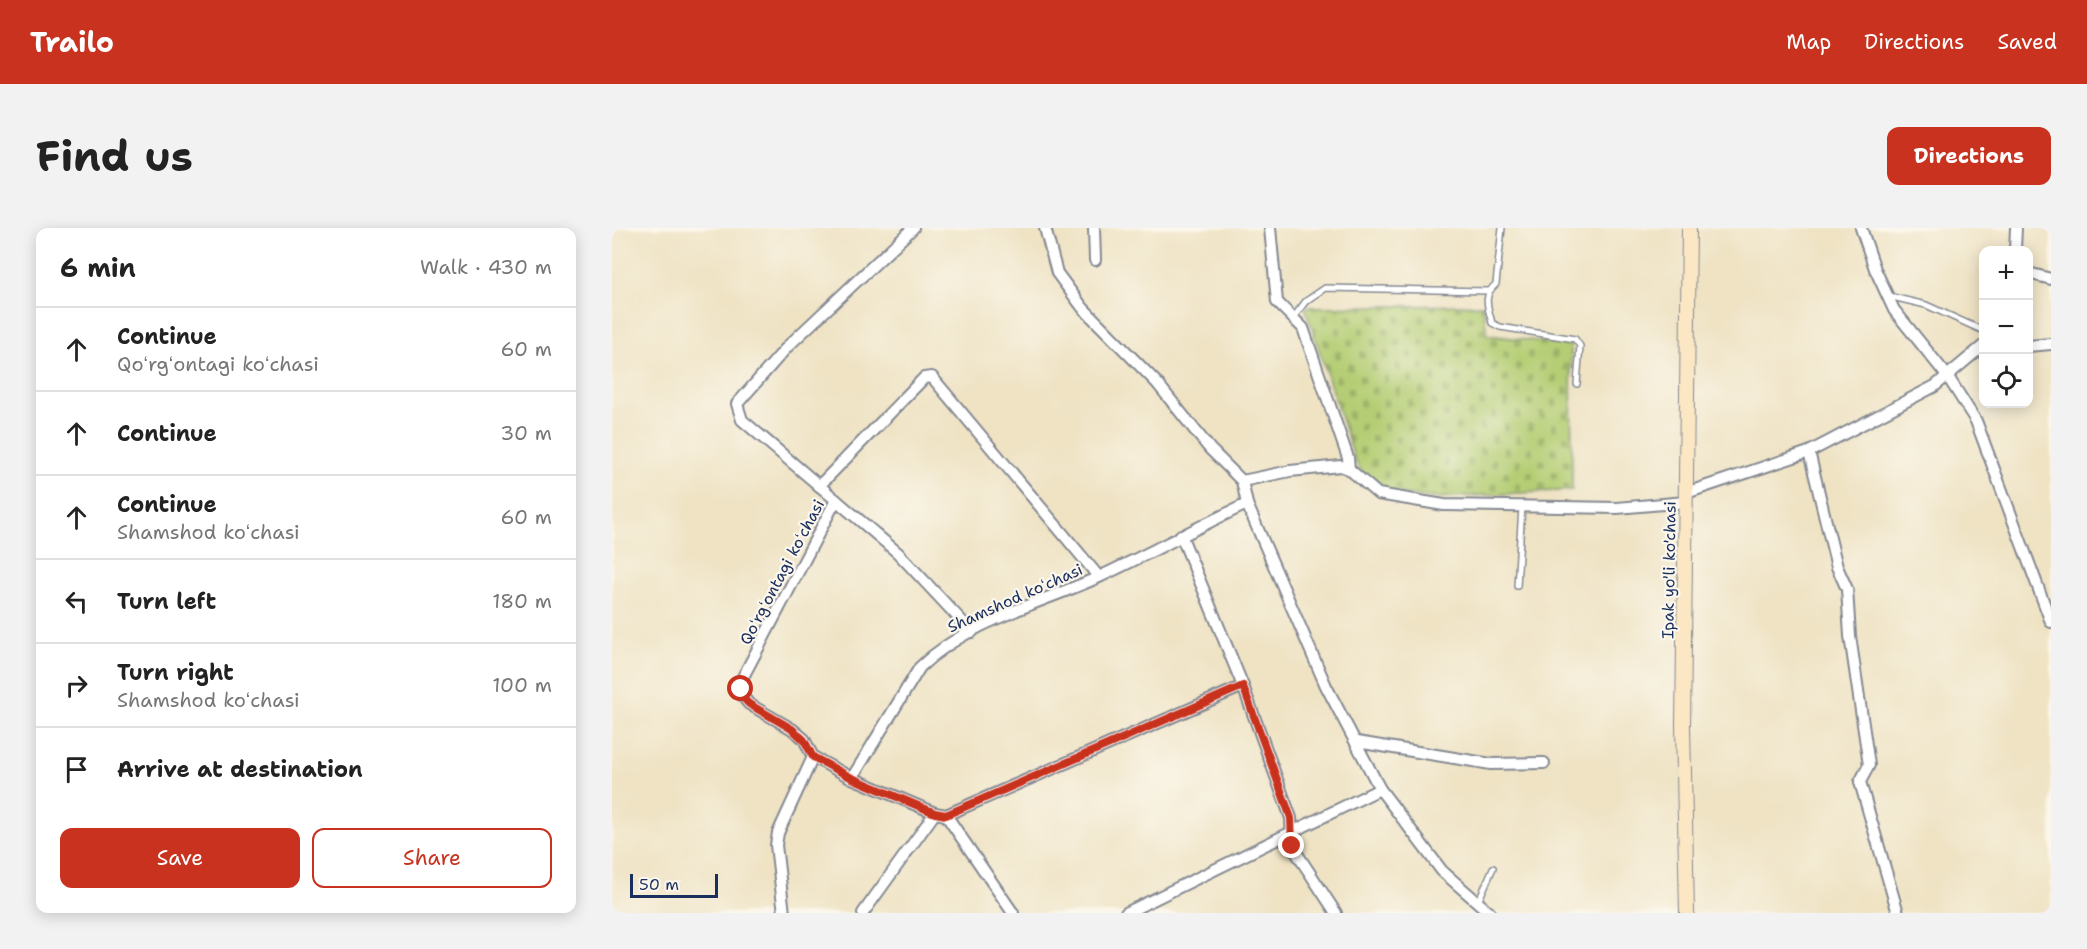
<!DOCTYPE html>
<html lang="en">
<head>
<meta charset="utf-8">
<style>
	:root { --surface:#fff; --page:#f2f2f2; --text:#222; --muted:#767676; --line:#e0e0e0; --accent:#c8321e }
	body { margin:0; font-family:"Shantell Sans",sans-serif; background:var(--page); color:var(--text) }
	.controls { position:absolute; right:18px; top:18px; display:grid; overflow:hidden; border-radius:12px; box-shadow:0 3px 15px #0003 }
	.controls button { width:54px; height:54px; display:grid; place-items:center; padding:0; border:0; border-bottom:2px solid var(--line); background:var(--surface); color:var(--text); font:30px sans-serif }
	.scale { position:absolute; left:18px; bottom:15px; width:88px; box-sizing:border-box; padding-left:6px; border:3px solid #1b2f5e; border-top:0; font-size:16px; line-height:21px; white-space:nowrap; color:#1b2f5e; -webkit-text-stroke:4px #fbf7ec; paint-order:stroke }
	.stop { position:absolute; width:18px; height:18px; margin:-14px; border:4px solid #c8321e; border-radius:50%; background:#fff }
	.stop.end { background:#c8321e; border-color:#fff; box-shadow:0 2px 6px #0008 }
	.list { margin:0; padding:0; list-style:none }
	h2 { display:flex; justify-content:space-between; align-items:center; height:78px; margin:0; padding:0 24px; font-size:26px }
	h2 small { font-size:20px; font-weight:400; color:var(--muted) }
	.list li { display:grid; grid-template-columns:39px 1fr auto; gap:18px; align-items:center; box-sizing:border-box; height:84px; padding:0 24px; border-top:2px solid var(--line) }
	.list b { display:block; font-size:22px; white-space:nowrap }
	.list p { margin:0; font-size:20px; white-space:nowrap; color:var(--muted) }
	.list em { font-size:20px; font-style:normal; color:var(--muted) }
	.actions { display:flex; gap:12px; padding:18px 24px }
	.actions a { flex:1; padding:14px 0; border:2px solid var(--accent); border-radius:12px; text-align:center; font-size:21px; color:var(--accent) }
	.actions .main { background:var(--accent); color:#fff }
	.icon { flex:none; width:33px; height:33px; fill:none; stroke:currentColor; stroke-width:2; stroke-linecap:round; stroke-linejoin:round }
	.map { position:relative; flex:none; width:1439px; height:685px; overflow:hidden; border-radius:12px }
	header { display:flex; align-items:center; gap:36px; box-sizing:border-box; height:84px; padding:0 30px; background:var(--accent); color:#fff }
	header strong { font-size:28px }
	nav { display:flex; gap:33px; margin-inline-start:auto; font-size:21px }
	.intro { display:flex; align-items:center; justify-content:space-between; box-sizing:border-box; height:144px; padding:0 36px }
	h1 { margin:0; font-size:42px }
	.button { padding:15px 27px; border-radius:12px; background:var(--accent); color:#fff; font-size:21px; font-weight:700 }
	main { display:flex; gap:36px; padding:0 36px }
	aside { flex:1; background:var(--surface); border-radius:12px; box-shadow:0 3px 15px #0003 }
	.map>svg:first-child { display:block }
</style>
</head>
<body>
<header>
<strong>Trailo</strong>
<nav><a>Map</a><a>Directions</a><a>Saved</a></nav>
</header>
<div class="intro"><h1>Find us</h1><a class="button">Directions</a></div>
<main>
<aside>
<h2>6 min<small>Walk · 430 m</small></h2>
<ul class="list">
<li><svg class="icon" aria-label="ahead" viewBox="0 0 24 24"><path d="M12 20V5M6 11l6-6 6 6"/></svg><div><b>Continue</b><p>Qoʻrgʻontagi koʻchasi</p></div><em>60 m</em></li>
<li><svg class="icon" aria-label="ahead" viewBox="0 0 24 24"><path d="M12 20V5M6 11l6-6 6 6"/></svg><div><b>Continue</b></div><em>30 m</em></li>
<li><svg class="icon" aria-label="ahead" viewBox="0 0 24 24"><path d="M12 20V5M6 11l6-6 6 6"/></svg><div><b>Continue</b><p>Shamshod koʻchasi</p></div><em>60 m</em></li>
<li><svg class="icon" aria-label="left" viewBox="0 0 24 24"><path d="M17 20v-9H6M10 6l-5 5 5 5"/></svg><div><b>Turn left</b></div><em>180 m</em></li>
<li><svg class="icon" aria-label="right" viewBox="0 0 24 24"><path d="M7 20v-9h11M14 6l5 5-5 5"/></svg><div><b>Turn right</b><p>Shamshod koʻchasi</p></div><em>100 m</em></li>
<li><svg class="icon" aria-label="arrive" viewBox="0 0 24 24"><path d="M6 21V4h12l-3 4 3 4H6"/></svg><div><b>Arrive at destination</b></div></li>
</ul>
<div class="actions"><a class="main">Save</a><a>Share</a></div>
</aside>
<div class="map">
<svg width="1439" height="685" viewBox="0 0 1439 685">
	<defs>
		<pattern id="cemetery-stones" width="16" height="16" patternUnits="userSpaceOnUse" patternTransform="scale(1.5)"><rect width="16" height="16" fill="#b5ce74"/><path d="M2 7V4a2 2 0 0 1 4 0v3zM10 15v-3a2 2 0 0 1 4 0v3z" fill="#9bb167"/></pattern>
	</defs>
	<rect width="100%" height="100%" fill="#fbf7ec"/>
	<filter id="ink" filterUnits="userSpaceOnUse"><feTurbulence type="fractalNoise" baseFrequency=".0167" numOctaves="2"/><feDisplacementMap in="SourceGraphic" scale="12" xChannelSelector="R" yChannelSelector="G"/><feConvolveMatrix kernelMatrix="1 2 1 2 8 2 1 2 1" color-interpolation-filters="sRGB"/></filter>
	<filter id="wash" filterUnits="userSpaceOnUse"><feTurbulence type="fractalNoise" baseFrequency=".008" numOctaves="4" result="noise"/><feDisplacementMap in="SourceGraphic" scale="24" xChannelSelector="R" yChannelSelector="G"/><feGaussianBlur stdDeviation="1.35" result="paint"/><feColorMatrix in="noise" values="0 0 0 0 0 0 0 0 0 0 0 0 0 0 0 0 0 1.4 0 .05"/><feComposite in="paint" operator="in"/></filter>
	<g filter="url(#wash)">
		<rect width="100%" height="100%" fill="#efe3c4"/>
		<!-- cemetery -->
		<polygon fill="url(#cemetery-stones)" stroke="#687e69" stroke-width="1.5" points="871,77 875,107 959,117 960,262 823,270 770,263 757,255 743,233 693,79"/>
	</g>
	<g filter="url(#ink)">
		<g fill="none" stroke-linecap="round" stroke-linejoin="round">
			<!-- lane casing -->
			<g stroke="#858991" stroke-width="8">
				<g id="lane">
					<path d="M890,0L884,56C870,68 876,79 880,95L888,99L963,111L968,118L965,156"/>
					<polyline points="1276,68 1314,77 1372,103"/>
					<polyline points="681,90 694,73 713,60 877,63"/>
					<polyline points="905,358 910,279"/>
					<polyline points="866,674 881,640"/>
				</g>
			</g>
			<!-- street casing -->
			<g stroke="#858991" stroke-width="14">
				<g id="street">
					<polyline points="482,0 483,32"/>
					<polyline points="658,0 665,74 691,100 736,230 737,241"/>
					<polyline points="1249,0 1263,41 1282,82 1336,149 1364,193 1439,394"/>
					<polyline points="1403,22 1404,0"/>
					<polyline points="1416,45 1439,51"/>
					<polyline points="1416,118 1439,116"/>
					<polyline points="1197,224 1225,339 1235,361 1238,408 1257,537 1248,554 1286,685"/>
					<polyline points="630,253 678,243 729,238 737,241 766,266 832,277 1005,280 1074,274"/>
					<polyline points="207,258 312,150 320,149 487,349"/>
					<polyline points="1074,265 1197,224 1323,158 1372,117"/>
					<polyline points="224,272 286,325 360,404"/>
					<polyline points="635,276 714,458 768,561 830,643 878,685"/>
					<polyline points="569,307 631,458 679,590 680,618 724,685"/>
					<polyline points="745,514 879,536 932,535"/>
					<path d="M201,529L192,511L180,501L137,476C128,467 129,461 131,449L224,272L130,192L125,176L176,118L301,0"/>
					<polyline points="201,529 240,550 323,585 334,587 401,685"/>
					<path d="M240,550L308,439C356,393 427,376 487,349C537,326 585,299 635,276L630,253L598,221L545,155L471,80L445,45L433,0"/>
					<polyline points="334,587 631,458"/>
					<polyline points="172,685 164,617 166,605 201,529"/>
					<polyline points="251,685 323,585"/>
					<polyline points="514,685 768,561"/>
				</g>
			</g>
			<!-- secondary casing -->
			<g stroke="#858991" stroke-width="16">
				<polyline id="secondary" points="1075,685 1071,498 1077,0"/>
			</g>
			<!-- lane -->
			<use href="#lane" stroke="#fff" stroke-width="5"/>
			<!-- street -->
			<use href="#street" stroke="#fff" stroke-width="10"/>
			<!-- secondary -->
			<use href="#secondary" stroke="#fbe7c3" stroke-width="14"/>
		</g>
	</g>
	<g fill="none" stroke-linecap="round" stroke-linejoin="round" filter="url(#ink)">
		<!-- route -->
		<polyline stroke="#c8321e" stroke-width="8" points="129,461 130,469 137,476 180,501 192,512 201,529 240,550 323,585 334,587 631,458 679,590 680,618"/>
	</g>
	<g text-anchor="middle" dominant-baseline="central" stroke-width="4.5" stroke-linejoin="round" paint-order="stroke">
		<!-- street labels -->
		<g font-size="16" fill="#1b2f5e" stroke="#fbf7ec">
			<text transform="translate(1057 342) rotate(-89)">Ipak yo'li ko'chasi</text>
			<text transform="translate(170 344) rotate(-62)">Qoʻrgʻontagi koʻchasi</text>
			<text transform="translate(403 370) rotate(-24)">Shamshod koʻchasi</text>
		</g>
	</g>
</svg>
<div class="controls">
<button>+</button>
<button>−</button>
<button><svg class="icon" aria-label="locate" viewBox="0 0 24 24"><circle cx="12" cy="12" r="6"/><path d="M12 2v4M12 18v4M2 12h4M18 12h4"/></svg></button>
</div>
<div class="scale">50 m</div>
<div class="stop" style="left:129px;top:461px"></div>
<div class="stop end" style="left:680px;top:618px"></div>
</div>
</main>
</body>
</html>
